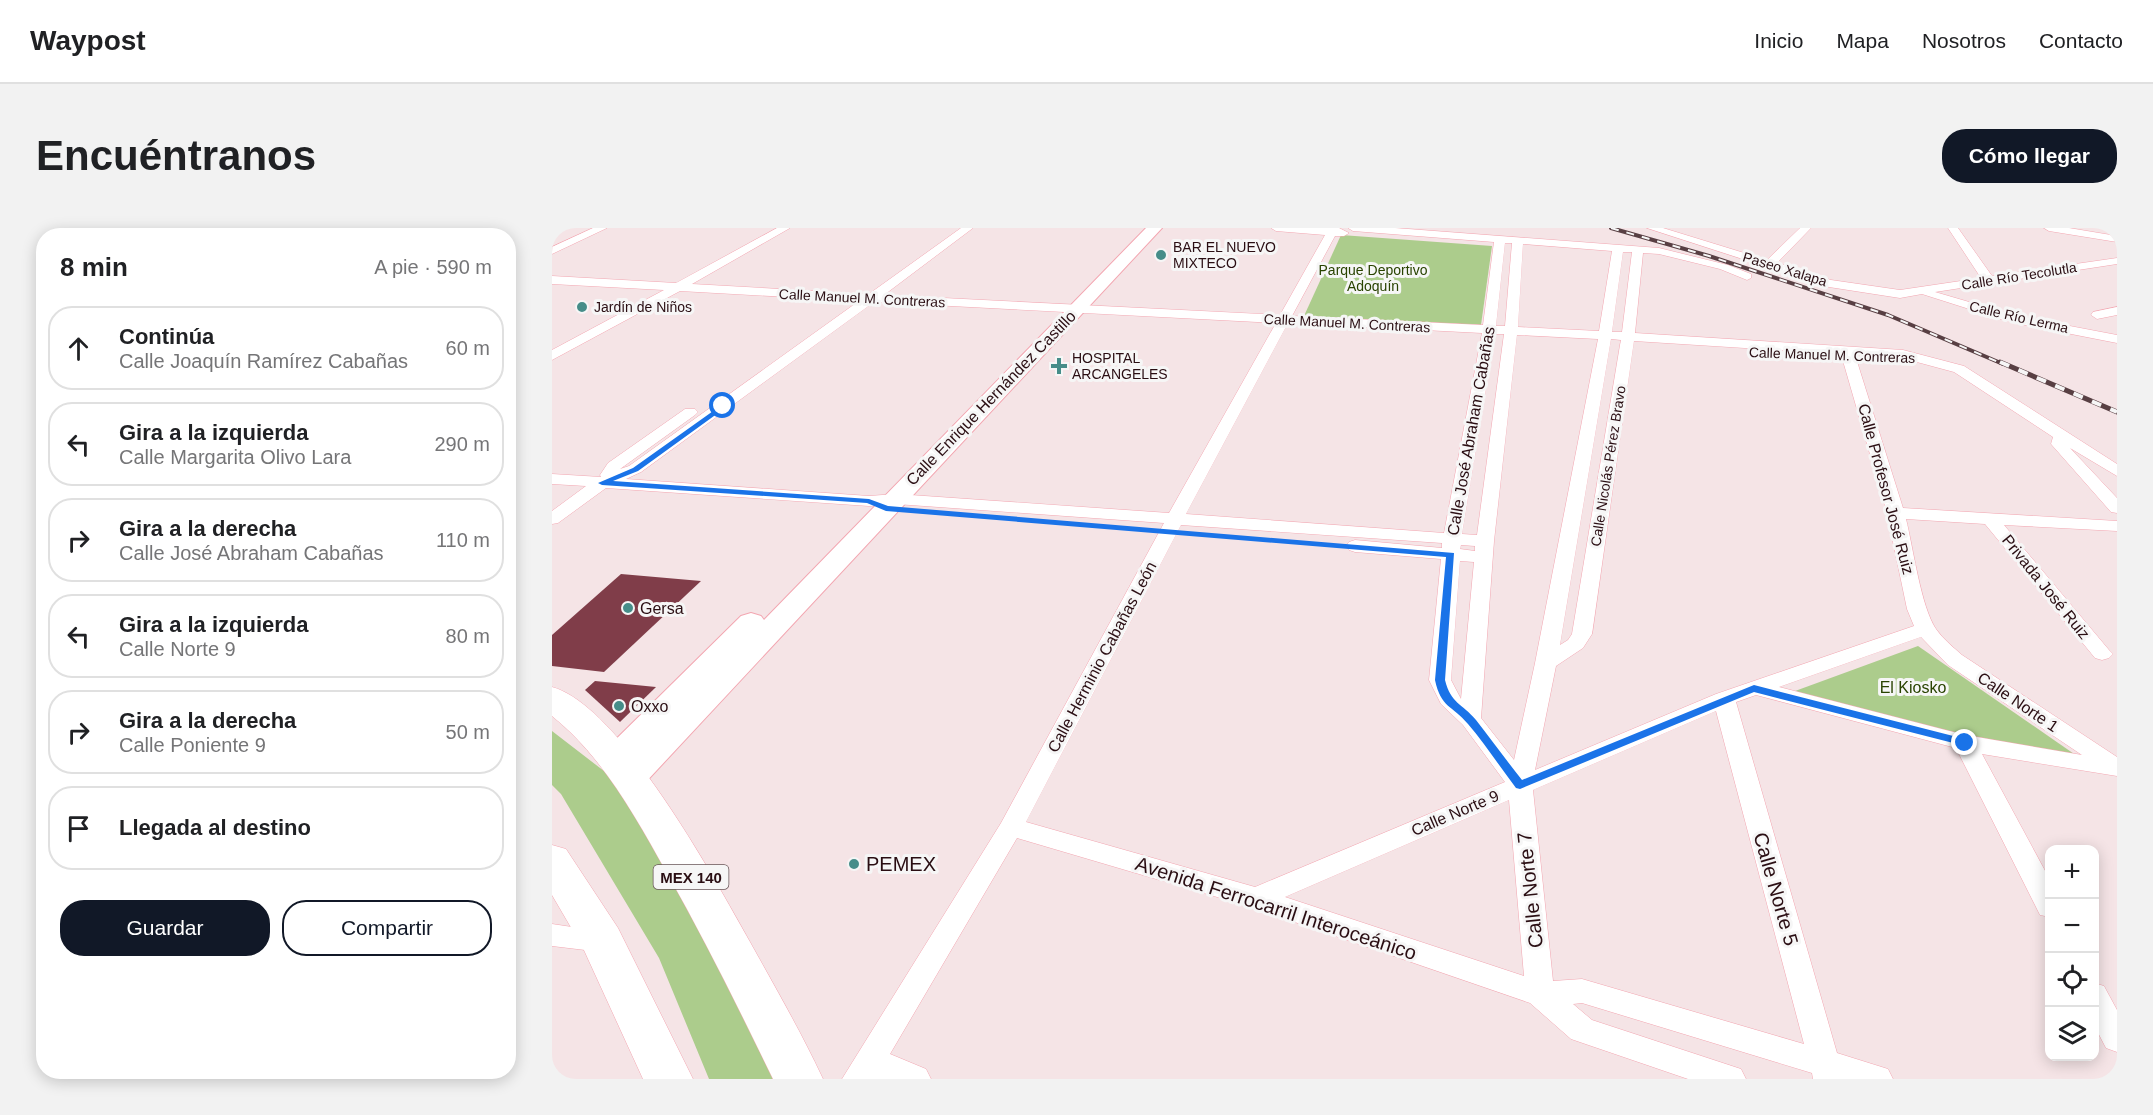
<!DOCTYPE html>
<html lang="es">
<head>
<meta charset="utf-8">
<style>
	:root { --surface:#fff; --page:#f2f2f2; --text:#202124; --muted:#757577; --line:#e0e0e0; --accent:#111827 }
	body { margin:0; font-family:Helvetica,sans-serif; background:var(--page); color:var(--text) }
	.controls { position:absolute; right:18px; bottom:18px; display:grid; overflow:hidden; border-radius:12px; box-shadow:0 3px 15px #0003 }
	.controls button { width:54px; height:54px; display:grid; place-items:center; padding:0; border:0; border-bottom:2px solid var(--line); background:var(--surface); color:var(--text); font:30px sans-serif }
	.stop { position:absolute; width:18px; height:18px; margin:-14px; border:4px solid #1a73e8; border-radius:50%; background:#fff }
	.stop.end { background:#1a73e8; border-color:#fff; box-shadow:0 2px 6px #0008 }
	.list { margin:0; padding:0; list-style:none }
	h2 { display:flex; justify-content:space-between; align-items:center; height:78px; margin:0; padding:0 24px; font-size:26px }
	h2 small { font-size:20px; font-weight:400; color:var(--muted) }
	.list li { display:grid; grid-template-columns:39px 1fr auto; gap:18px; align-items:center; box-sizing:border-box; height:84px; margin:0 12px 12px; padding:0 12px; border:2px solid var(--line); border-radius:24px }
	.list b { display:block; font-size:22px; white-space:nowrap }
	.list p { margin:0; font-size:20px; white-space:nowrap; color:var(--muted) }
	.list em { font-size:20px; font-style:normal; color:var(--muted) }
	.actions { display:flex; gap:12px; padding:18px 24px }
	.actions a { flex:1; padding:14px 0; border:2px solid var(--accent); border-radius:24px; text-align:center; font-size:21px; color:var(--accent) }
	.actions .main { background:var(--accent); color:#fff }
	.icon { flex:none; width:33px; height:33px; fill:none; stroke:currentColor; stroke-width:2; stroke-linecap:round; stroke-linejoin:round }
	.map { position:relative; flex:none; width:1565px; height:851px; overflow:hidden; border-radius:24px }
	header { display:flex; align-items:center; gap:36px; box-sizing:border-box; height:84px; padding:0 30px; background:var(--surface); border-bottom:2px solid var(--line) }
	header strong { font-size:28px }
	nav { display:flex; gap:33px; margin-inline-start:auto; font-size:21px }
	.intro { display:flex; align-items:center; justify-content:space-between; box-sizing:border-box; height:144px; padding:0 36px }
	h1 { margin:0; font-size:42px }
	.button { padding:15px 27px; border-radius:24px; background:var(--accent); color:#fff; font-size:21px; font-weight:700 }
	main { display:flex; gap:36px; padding:0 36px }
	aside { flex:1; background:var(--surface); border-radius:24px; box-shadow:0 3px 15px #0003 }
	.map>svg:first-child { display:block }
</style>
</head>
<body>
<header>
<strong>Waypost</strong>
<nav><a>Inicio</a><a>Mapa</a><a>Nosotros</a><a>Contacto</a></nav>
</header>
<div class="intro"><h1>Encuéntranos</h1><a class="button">Cómo llegar</a></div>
<main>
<aside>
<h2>8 min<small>A pie · 590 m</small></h2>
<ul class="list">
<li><svg class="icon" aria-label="ahead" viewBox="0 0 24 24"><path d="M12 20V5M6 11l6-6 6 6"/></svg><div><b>Continúa</b><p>Calle Joaquín Ramírez Cabañas</p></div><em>60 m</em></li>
<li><svg class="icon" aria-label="left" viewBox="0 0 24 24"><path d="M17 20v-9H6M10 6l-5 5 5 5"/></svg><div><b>Gira a la izquierda</b><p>Calle Margarita Olivo Lara</p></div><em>290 m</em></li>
<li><svg class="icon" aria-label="right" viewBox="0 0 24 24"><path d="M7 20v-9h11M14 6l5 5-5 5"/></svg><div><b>Gira a la derecha</b><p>Calle José Abraham Cabañas</p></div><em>110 m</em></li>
<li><svg class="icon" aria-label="left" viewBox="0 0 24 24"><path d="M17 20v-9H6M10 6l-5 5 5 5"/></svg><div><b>Gira a la izquierda</b><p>Calle Norte 9</p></div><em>80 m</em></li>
<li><svg class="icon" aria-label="right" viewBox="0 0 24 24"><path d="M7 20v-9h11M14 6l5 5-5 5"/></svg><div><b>Gira a la derecha</b><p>Calle Poniente 9</p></div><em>50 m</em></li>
<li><svg class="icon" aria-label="arrive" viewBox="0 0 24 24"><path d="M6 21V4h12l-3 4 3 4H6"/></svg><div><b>Llegada al destino</b></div></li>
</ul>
<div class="actions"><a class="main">Guardar</a><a>Compartir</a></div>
</aside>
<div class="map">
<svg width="1565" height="851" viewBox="0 0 1565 851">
	<rect width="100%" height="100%" fill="#f5e4e6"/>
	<!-- green -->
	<g fill="#accc8c">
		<polygon points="789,7 940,18 929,97 752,88"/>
		<polygon points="1366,418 1525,528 1224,470"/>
		<polygon points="0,503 61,550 161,702 231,851 157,851 107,730 9,566 0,557"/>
	</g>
	<!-- building -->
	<g fill="#803d49">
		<polygon points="69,346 149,353 52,444 0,438 0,407"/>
		<polygon points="43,453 104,459 68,494 33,462"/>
	</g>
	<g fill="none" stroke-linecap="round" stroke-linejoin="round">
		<!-- minor casing -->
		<g stroke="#f3a6b1" stroke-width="1">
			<g id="minor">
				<polygon points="41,0 55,0 0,26 0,19"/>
				<path d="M225,0H238L140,56L317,66L409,0H421L332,67L728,87L773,7L724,3L719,0H787L797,5L792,8H783L740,88L931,97L942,14L801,3L796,0H843L1107,20L1176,37L1199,46V50L1195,52L1168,41L1107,26L1091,25L1083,105L1351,122L1412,138L1565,236V248L1518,220L1565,270V285L1559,284L1499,216L1501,209L1402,144L1350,130L1303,127L1351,280L1565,293V303L1452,297L1557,422L1561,426L1557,430L1550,432L1543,430L1433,296L1354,291C1361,319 1369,379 1384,401C1391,411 1401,419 1410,427L1565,529V548L1430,526L1498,652V689L1488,687L1404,520L1204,467L1184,474L1285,825L1336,841L1341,851H1261L1260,845L1030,775L1021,776L1040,792L1189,841L1194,851H1136L1019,811L978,775L699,679L465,610L338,826L374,841L379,851H290L449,595L612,295L344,276L317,278L54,260L6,295L0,296V283L34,258L0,256V246L49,249L48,247L56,235L133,181H143L146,184L143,187L68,241L77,238L307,73L128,63L0,132V122L112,62L0,56V48L124,55ZM953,15H960L953,98H944ZM971,16L1060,23L1047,103L966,99ZM1071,24H1080L1070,104H1060ZM322,74L724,95L617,285L344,266L317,268L74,251L89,244ZM736,95L930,105L892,305L634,286ZM943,106H952L925,307L910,306ZM965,107L1046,111L983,435L962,532L929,490L942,313ZM1059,111L1069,112L1068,117L1020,406L1016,412L1008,417ZM1082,113L1289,126L1335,285L1355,381L1362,398L1164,466L983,542L1004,438L1031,420L1040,406ZM629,297L890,315V320L803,312L797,314L794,318L797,322L803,324L889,331L877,452L889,476L911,497L953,554L703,659L474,594ZM909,317L923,318V323L908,321ZM908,333L922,334L909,471L899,452ZM1369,409L1396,437L1530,527L1413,507L1227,459ZM1164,483L1252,816L1030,751L1001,753L981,562ZM957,572L972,748L733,669Z"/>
				<polygon points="1095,0 1111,0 1215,32 1248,0 1259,0 1225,35 1279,52 1348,62 1429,50 1396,0 1406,0 1440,48 1565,30 1565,36 1383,64 1465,88 1565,107 1565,115 1458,94 1370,66 1348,70 1277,59"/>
				<polygon points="1492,0 1517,0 1565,8 1565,14 1497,3"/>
				<polygon points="1565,79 1565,87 1545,91 1539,87 1541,84"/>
				<polygon points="0,696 60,705 64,713 60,721 50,724 0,718"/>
				<polygon points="1542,755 1552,758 1565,782 1565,824 1554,820 1542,797"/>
			</g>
		</g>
		<!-- secondary casing -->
		<g stroke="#f3a6b1" stroke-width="2">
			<polygon id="secondary" points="594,0 610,0 91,557 79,561 67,557 62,549 66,542 52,539 47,531 52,523 189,388 199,385 209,388 212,392"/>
		</g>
		<!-- trunk casing -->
		<g stroke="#f3a6b1" stroke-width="1">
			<g id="trunk">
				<path d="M0,459C68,477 163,652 198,714C223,759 249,804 271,851H221C187,781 153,712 115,645C83,588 51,529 0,488Z"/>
				<polygon points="0,617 14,621 66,700 141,851 91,851 31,720 0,667"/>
			</g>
		</g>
		<!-- minor -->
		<use href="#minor" fill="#fff" fill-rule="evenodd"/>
		<!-- secondary -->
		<use href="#secondary" fill="#fff" fill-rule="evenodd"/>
		<!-- trunk -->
		<use href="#trunk" fill="#fff" fill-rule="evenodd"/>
		<!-- rail-far1 casing -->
		<g stroke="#583f43" stroke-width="4">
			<polyline id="rail-far1" points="1059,0 1157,28 1336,87 1451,136"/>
		</g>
		<!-- rail casing -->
		<g stroke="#583f43" stroke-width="5">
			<polyline id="rail" points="1448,134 1565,184"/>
		</g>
		<!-- rail-far1 -->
		<use href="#rail-far1" stroke="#f6f6f6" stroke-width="2" stroke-dasharray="8" stroke-linecap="butt"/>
		<!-- rail -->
		<use href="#rail" stroke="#f6f6f6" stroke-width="4" stroke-dasharray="10" stroke-linecap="butt"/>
	</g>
	<!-- route -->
	<path fill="#1a73e8" d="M171,176L173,180L86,243L61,253L317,271L336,278L902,325L893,452C899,476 910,475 924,492C939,511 954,532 970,552L1202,457L1413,511L1419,515L1413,518L1202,464L968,561L964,560C948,539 933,516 916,496C900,477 889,480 883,452L894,329L334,283L315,275L50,257L46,255L81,240Z"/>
	<!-- markers -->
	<g fill="#468d89" stroke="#f6f6f6" stroke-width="2">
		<circle cx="609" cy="27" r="6"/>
		<circle cx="30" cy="79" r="6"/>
		<path d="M504 129h6v6h6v6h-6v6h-6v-6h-6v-6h6z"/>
		<circle cx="76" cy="380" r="6"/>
		<circle cx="67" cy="478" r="6"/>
		<circle cx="302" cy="636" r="6"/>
	</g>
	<g text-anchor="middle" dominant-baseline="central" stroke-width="6" stroke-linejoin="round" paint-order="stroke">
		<!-- far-poi labels -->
		<g font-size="14" fill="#2a0e13" stroke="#f6f6f6" text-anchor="start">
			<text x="621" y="19">BAR EL NUEVO<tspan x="621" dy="16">MIXTECO</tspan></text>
			<text x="42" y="79">Jardín de Niños</text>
			<text x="520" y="130">HOSPITAL<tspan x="520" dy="16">ARCANGELES</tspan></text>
		</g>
		<!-- far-street labels -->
		<g font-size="14" fill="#2a0e13" stroke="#f6f6f6">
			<text transform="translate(1233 41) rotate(17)">Paseo Xalapa</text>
			<text transform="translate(1467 48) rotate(-9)">Calle Río Tecolutla</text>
			<text transform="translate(310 70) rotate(3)">Calle Manuel M. Contreras</text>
			<text transform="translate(1467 89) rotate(13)">Calle Río Lerma</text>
			<text transform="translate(795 95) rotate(3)">Calle Manuel M. Contreras</text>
			<text transform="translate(1280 127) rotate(2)">Calle Manuel M. Contreras</text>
			<text transform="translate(1056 238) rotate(-81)">Calle Nicolás Pérez Bravo</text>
		</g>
		<!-- far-park labels -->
		<g font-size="14" fill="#294300" stroke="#f6f6f6">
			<text x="821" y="42">Parque Deportivo<tspan x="821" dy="16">Adoquín</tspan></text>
		</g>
		<!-- shield labels -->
		<rect fill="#f6f6f6" stroke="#675457" stroke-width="1.5" x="101.5" y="637" width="75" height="24" rx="4.5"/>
		<g font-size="15" font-weight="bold" fill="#2a0e13">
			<text x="139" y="649">MEX 140</text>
		</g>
		<!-- street labels -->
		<g font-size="16" fill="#2a0e13" stroke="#f6f6f6">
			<text transform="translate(439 170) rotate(-46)">Calle Enrique Hernández Castillo</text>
			<text transform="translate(919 203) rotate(-80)">Calle José Abraham Cabañas</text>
			<text transform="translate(1334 261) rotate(75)">Calle Profesor José Ruiz</text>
			<text transform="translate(1494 359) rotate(51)">Privada José Ruiz</text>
			<text transform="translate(550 429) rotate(-62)">Calle Herminio Cabañas León</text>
			<text transform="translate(1466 474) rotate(34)">Calle Norte 1</text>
			<text transform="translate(903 585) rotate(-23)">Calle Norte 9</text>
		</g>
		<!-- poi labels -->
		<g font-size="16" fill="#2a0e13" stroke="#f6f6f6" text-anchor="start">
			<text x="88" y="380">Gersa</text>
			<text x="79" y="478">Oxxo</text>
		</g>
		<!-- park labels -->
		<g font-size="16" fill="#294300" stroke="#f6f6f6">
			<text x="1361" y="459">El Kiosko</text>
		</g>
		<!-- near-poi labels -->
		<g font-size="20" fill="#2a0e13" stroke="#f6f6f6" text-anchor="start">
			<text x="314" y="636">PEMEX</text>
		</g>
		<!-- near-street labels -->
		<g font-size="20" fill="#2a0e13" stroke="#f6f6f6">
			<text transform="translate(1224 661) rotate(74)">Calle Norte 5</text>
			<text transform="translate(978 662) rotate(-96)">Calle Norte 7</text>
			<text transform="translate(724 680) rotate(18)">Avenida Ferrocarril Interoceánico</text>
		</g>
	</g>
</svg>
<div class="controls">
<button>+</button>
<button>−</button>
<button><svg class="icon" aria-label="locate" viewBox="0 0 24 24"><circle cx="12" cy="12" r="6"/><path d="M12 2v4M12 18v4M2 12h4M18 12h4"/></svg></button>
<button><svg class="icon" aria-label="layers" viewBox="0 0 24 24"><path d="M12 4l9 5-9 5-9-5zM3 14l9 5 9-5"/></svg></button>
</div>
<div class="stop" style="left:171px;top:178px"></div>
<div class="stop end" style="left:1413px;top:515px"></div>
</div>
</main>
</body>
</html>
